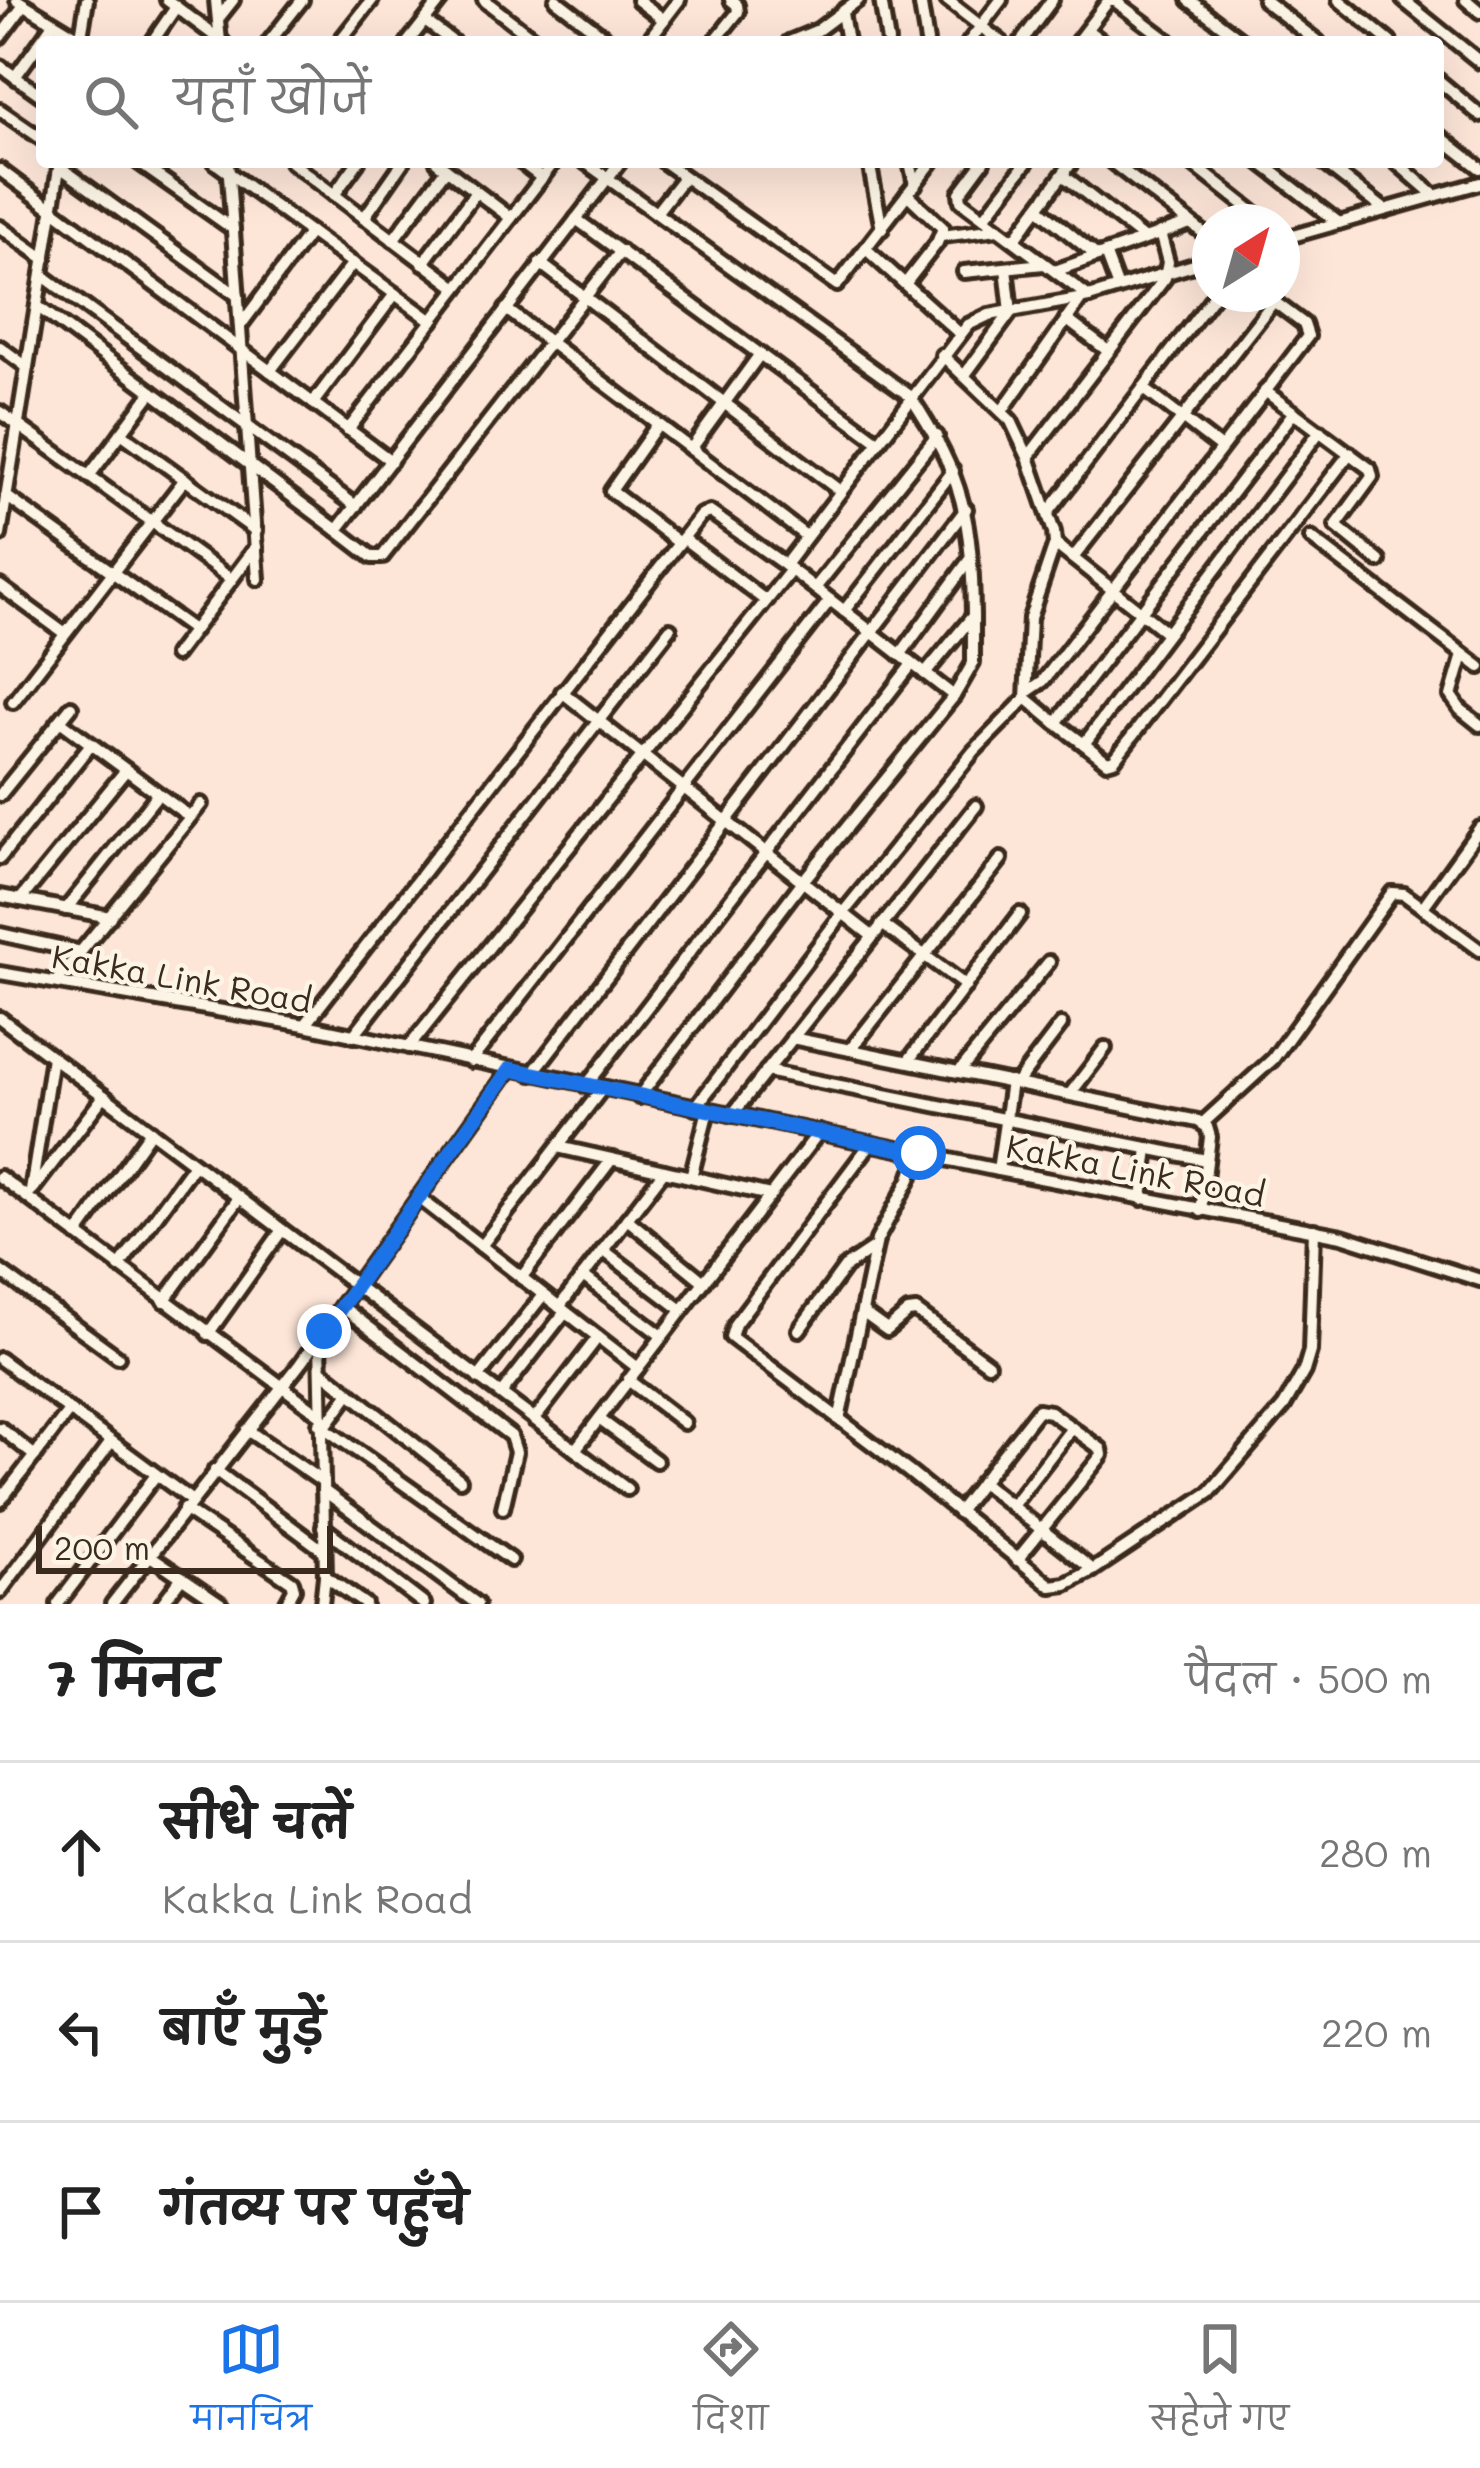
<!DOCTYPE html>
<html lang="hi">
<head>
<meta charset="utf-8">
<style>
	:root { --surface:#fff; --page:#f6f6f6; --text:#222; --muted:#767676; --line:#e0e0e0; --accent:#1a73e8 }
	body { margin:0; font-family:Mali,"Playpen Sans Deva",sans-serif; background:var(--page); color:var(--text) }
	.compass { position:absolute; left:1192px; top:204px; width:108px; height:108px; border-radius:50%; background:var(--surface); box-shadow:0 12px 48px #0002; rotate:37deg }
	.scale { position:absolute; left:36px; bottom:30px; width:297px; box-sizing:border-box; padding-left:12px; border:6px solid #3b2a1e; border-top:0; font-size:33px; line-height:42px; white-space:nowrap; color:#3b2a1e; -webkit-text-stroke:9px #fcf5e5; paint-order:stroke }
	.stop { position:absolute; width:36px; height:36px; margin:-27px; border:9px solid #1a73e8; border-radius:50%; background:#fff }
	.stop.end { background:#1a73e8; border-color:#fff; box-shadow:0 3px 12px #0008 }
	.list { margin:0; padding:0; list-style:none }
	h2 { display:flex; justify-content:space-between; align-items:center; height:156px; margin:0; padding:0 48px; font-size:51px }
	h2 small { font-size:39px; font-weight:400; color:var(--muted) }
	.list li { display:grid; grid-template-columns:78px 1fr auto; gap:36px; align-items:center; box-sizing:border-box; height:180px; padding:0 48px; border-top:3px solid var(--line) }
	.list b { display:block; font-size:45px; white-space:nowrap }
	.list p { margin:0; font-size:39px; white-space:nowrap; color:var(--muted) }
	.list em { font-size:39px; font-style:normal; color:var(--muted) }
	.icon { flex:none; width:66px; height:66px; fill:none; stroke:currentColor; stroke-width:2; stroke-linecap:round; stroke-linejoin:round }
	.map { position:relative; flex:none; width:1480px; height:1604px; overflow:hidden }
	.search { position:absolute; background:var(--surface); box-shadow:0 12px 48px #0002; left:36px; right:36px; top:36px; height:132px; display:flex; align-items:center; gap:30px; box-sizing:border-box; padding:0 42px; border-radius:12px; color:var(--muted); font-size:45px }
	.sheet { height:696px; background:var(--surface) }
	nav { display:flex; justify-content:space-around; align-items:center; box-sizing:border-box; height:168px; border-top:3px solid var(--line); background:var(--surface); font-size:33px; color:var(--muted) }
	nav a { display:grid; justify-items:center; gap:6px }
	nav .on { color:var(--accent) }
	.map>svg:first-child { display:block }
</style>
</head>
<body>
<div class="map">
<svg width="1480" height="1604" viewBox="0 0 1480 1604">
	<rect width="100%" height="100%" fill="#fde6d8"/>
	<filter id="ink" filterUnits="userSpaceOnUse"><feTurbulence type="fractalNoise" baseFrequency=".00833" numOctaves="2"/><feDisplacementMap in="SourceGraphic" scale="24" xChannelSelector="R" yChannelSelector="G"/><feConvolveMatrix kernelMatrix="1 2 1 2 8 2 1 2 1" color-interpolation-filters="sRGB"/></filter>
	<g filter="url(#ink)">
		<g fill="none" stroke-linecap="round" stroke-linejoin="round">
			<!-- minor casing -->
			<g stroke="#3b2a1e" stroke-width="20">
				<g id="minor">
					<polyline points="17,0 81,39"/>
					<polyline points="167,0 223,42"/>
					<polyline points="216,0 220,42"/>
					<polyline points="484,0 538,42"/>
					<polyline points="556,0 611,42"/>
					<polyline points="638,0 664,20"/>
					<polyline points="881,0 888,42"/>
					<polyline points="920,0 927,42"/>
					<polyline points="947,0 1001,42"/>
					<polyline points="1114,0 1170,42"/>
					<polyline points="1189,0 1244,42"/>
					<polyline points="1264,0 1318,42"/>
					<polyline points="1339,0 1390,42"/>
					<polyline points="1403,0 1480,62"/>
					<polyline points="1466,0 1480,12"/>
					<polyline points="842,13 847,42"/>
					<polyline points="218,19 233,0"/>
					<polyline points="425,21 453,42"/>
					<polyline points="1087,30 1103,42"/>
					<polyline points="0,37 24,5"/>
					<polyline points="80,42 87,0"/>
					<polyline points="152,42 176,7"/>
					<polyline points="269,42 302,0"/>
					<polyline points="339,42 372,0"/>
					<polyline points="408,42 441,0"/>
					<polyline points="647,42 679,0"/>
					<polyline points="714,42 738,12 737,5 731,0"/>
					<polyline points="789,42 818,30 858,0"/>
					<polyline points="969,42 1001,0"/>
					<polyline points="1021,42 1052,0"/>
					<polyline points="1077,42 1109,0"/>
					<polyline points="0,66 42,96"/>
					<polyline points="15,77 53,24"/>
					<polyline points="1438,80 1480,115"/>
					<polyline points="0,110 42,139"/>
					<polyline points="1438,135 1480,168"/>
					<polyline points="138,162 233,229"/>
					<polyline points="214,162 432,321"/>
					<polyline points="228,162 258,579"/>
					<polyline points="291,162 457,288"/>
					<polyline points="437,162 511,218"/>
					<polyline points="521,162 542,178"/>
					<path d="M585,162L910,396C964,476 972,521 973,616"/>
					<polyline points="664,162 837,285 932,162"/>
					<polyline points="869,162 882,229"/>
					<polyline points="910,162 915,185"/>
					<polyline points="983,162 960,193 961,201 1089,297"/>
					<polyline points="1112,162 1210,238"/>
					<polyline points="1190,162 1266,222"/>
					<polyline points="1260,162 1339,223"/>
					<polyline points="1323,162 1385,210"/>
					<polyline points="1396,162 1435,196"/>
					<polyline points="60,167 238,296"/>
					<polyline points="0,170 391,461"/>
					<polyline points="1063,175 1144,239"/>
					<polyline points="334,195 358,162"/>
					<polyline points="1038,208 1097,256"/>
					<polyline points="656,213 684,177"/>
					<polyline points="364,218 403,162"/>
					<polyline points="984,218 1027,162"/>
					<polyline points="576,219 878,441"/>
					<polyline points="0,227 45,259"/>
					<polyline points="941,236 998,229"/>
					<polyline points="1282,239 1480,183"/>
					<polyline points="393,240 446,169"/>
					<polyline points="1014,240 1072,162"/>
					<polyline points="866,249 959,333"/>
					<polyline points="1105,253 1118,288"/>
					<polyline points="423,263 476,192"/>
					<polyline points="540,263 840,491"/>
					<polyline points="1055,271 1190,223"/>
					<polyline points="964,272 1044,264"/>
					<polyline points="42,275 356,506"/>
					<polyline points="905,284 937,243 943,228 907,194"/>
					<polyline points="37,306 337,530 620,162"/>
					<polyline points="506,309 806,536"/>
					<polyline points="1066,319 1108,351"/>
					<polyline points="240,326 310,232"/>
					<polyline points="0,347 27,367"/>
					<polyline points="270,371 353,263"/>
					<polyline points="964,376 1011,312 1006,268"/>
					<polyline points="1143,388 1221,448"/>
					<polyline points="1265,391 1370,469 1372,477 1336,526 1379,561"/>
					<polyline points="313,403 395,294"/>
					<polyline points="1002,411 1081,299"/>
					<polyline points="0,412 231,579"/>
					<polyline points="658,424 611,491 679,543"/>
					<polyline points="348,430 554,162"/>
					<polyline points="121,433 256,531"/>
					<polyline points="691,449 760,354"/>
					<polyline points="1028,457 1165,278 1168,262 1160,233"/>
					<polyline points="89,476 152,392"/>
					<polyline points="6,496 193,630"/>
					<polyline points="1048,513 1215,294"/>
					<polyline points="337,530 372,557 382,557 621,251"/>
					<polyline points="0,535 60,162"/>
					<polyline points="683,538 766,601"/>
					<polyline points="1311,538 1480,667"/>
					<polyline points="1055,544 1167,633"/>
					<polyline points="1073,558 1274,301"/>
					<polyline points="785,565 968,325 989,315 1089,297 1210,260"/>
					<polyline points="0,586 64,633"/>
					<polyline points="815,588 937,436"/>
					<polyline points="844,611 953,471"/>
					<polyline points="175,655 256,547"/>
					<polyline points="900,655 970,559"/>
					<polyline points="1463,655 1451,696 1460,709 1480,725"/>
					<polyline points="925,674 973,616 973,663 954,696"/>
					<polyline points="562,692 872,936"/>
					<polyline points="1027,692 1043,681 1308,336 1304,324 1264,294"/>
					<polyline points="1026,698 1056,723 1294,412"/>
					<polyline points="13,702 185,479"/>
					<polyline points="60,721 190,817"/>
					<polyline points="1056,723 1084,744 1320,431"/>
					<polyline points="1084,744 1107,762 1114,760 1350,453"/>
					<polyline points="0,795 71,707"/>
					<polyline points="0,858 91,744"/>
					<polyline points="0,896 110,917"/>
					<polyline points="20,900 126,770"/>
					<polyline points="1423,907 1480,828"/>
					<polyline points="66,909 158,794"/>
					<polyline points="882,924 966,986"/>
					<polyline points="0,934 81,952"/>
					<polyline points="0,973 305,1025 998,1170 1342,1236 1480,1280"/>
					<polyline points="56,982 201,804"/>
					<polyline points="0,1018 627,1489"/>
					<polyline points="305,1025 701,515 710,512 785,565 954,696 803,881 639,1097"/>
					<polyline points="353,1036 670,629"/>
					<polyline points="792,1038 1198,1121 1207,1127 1210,1137 1201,1211"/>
					<polyline points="409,1047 791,570"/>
					<polyline points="850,1050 1001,859"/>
					<polyline points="471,1061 830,600"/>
					<polyline points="908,1061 1020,914"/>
					<polyline points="766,1071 1206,1160"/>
					<polyline points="959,1072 1049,962"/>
					<polyline points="532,1074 966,509"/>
					<polyline points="1017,1083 1061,1025"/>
					<polyline points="586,1086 912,664"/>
					<polyline points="1070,1094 1105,1048"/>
					<polyline points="695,1108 843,913 974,751 1026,698 1030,618 1055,544 1054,532 1028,457 1011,421 942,355"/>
					<polyline points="732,1115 976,806"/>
					<polyline points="1203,1123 1273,1059 1392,893 1404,894 1480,950"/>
					<polyline points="871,1143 735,1324 731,1337 908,1471 1051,1586 1066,1584 1093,1570 1210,1492 1284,1406 1304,1371 1310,1351 1314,1230"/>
					<polyline points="558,1147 770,1195"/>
					<polyline points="998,1170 1011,1082"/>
					<polyline points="0,1177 319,1414"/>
					<polyline points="691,1177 708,1110"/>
					<polyline points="33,1189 104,1096"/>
					<polyline points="31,1191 52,1057"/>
					<polyline points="418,1197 638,1368"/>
					<polyline points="1142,1199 1148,1148"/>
					<polyline points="627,1219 704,1282"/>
					<polyline points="77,1235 151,1131"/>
					<polyline points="481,1246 602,1089"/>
					<polyline points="603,1250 682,1310"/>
					<polyline points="119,1267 194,1164"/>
					<polyline points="0,1271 118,1357"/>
					<polyline points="583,1276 662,1336"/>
					<polyline points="521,1278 612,1159"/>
					<polyline points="164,1301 239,1198"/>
					<polyline points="341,1306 511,1436 516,1452 503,1508"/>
					<polyline points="559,1307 664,1171"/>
					<polyline points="862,1312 887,1330 908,1312 916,1311 988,1364"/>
					<polyline points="799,1330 845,1267 875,1247"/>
					<polyline points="208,1334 282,1230"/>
					<polyline points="320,1340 325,1576 322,1604"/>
					<polyline points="0,1359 191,1500"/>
					<polyline points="321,1370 460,1480"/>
					<polyline points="478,1378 543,1295"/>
					<polyline points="628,1380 684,1423"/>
					<polyline points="501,1394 565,1312"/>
					<polyline points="599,1419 656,1461"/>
					<polyline points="534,1420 598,1337"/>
					<polyline points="839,1420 877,1240 910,1179 919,1153"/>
					<polyline points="319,1424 511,1560"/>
					<polyline points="0,1428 35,1456"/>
					<polyline points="324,1428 350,1393"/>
					<polyline points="247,1430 323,1482"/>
					<polyline points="575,1450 819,1132"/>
					<polyline points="215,1470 324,1551"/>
					<polyline points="981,1482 1093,1570"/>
					<polyline points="323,1490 477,1604"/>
					<polyline points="0,1501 69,1411"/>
					<polyline points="1012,1506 1072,1428"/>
					<polyline points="184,1509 292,1582 294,1589 286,1604"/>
					<polyline points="958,1512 1038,1410 1050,1412 1101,1449 1102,1455 1017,1560"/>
					<polyline points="323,1527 424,1604"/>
					<polyline points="149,1555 221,1604"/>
					<polyline points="325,1576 365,1604"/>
					<polyline points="0,1592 111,1442"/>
					<polyline points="58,1604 156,1475"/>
					<polyline points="112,1604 300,1364 510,1069"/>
					<polyline points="162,1604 182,1577"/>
				</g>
			</g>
			<!-- minor -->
			<use href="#minor" stroke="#fcf5e5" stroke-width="10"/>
		</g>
	</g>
	<g fill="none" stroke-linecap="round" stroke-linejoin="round" filter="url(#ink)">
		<!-- route -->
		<polyline stroke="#1a73e8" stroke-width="15" points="324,1331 510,1069 919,1153"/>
	</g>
	<g text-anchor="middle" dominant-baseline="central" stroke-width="9" stroke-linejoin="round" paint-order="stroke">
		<!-- street labels -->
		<g font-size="33" fill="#3b2a1e" stroke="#fcf5e5">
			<text transform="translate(182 977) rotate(10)">Kakka Link Road</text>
			<text transform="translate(1136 1169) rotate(11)">Kakka Link Road</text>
		</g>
	</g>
</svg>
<svg class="compass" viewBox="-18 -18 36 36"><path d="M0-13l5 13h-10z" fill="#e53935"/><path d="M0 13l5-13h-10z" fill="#767676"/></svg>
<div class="scale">200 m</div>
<div class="stop" style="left:919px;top:1153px"></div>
<div class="stop end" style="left:324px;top:1331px"></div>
<div class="search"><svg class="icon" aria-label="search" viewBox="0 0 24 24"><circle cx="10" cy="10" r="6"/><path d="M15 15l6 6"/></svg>यहाँ खोजें</div>
</div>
<section class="sheet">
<h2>7 मिनट<small>पैदल · 500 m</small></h2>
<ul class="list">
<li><svg class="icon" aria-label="ahead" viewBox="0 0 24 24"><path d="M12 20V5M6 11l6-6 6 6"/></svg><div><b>सीधे चलें</b><p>Kakka Link Road</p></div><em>280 m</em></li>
<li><svg class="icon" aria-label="left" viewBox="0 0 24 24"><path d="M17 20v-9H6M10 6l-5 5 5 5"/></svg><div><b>बाएँ मुड़ें</b></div><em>220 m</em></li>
<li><svg class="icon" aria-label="arrive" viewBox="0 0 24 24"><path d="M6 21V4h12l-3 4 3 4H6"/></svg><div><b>गंतव्य पर पहुँचे</b></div></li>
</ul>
</section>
<nav>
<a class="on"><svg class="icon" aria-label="map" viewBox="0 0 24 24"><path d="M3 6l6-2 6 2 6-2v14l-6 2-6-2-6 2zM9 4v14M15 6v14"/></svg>मानचित्र</a>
<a><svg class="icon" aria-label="directions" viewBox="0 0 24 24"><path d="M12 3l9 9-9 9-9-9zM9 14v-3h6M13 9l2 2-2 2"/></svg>दिशा</a>
<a><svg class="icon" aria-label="saved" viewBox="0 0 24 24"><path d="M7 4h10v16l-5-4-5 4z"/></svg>सहेजे गए</a>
</nav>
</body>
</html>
